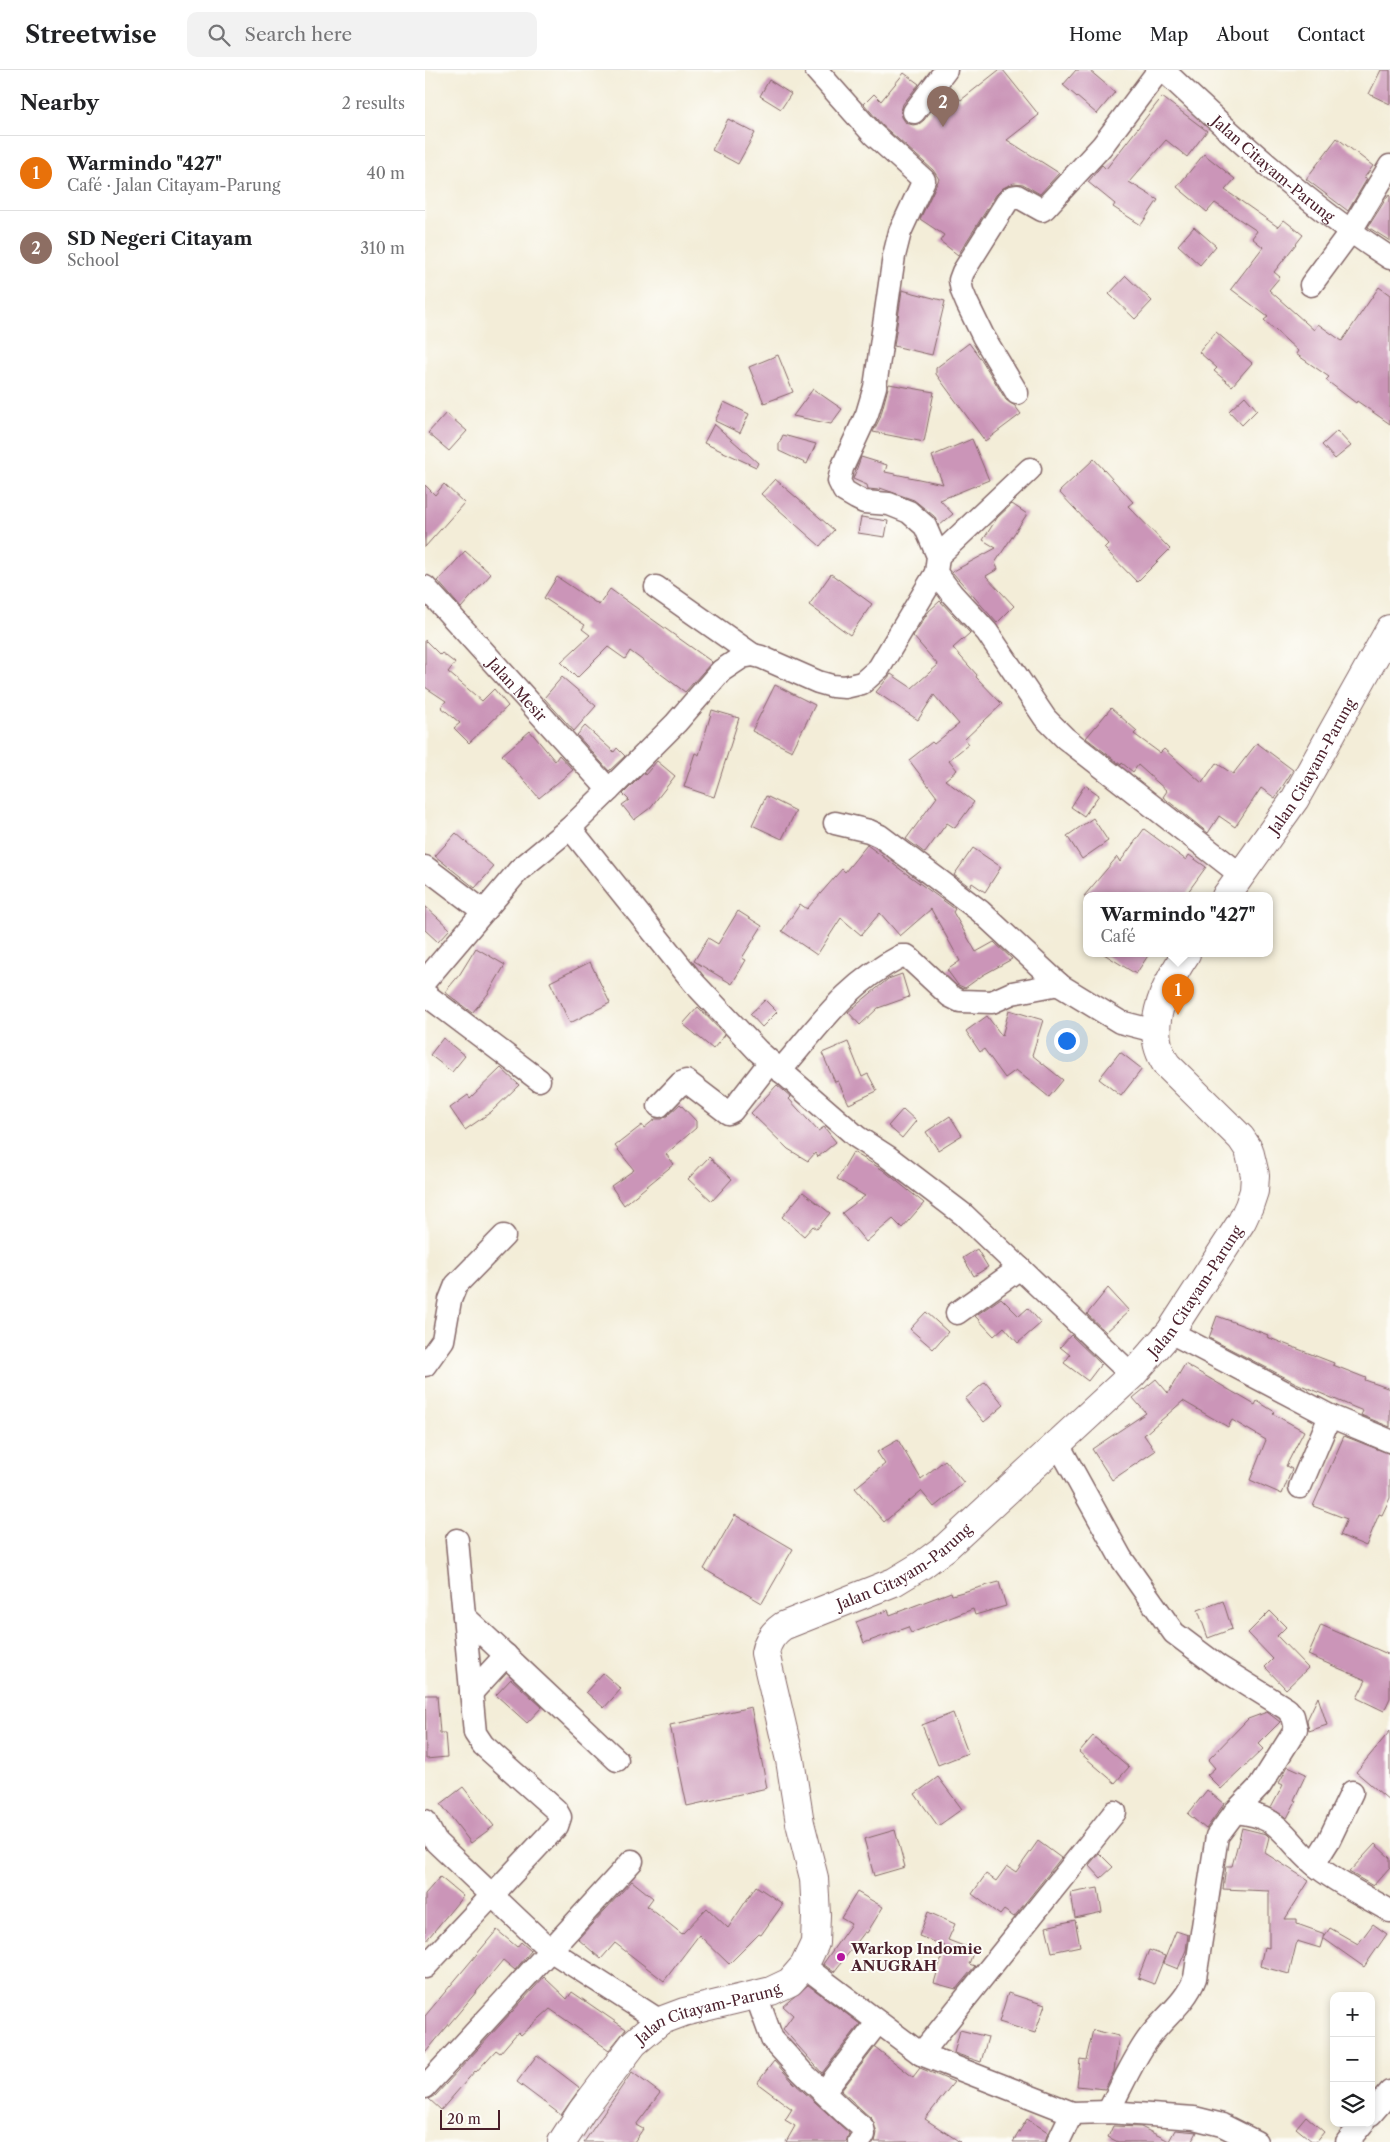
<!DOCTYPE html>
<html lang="en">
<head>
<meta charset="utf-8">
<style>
	:root { --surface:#fff; --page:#f2f2f2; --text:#202124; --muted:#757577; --line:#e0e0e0; --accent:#ea580c }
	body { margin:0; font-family:"Libre Caslon Text",serif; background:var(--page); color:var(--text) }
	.controls { position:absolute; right:15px; bottom:15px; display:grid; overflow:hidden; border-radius:10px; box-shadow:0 2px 8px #0003 }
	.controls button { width:45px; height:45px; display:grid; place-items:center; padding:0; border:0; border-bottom:1px solid var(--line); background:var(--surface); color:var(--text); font:25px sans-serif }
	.scale { position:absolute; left:15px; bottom:12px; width:60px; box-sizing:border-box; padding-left:5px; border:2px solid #4a1f2b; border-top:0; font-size:14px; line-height:18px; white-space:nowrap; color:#4a1f2b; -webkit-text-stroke:4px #fdfcf7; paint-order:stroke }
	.you { position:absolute; left:641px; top:970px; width:18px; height:18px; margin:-12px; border:4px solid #fff; border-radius:50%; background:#1a73e8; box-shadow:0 0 0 8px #1a73e833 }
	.badge { display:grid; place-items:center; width:32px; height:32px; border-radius:50%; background:var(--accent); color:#fff; font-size:16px; font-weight:700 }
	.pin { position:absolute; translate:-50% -41px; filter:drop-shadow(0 1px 2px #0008) }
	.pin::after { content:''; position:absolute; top:26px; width:18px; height:15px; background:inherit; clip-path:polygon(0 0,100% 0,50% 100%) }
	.popup { position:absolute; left:658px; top:822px; width:190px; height:65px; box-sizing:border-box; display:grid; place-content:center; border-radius:10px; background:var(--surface); filter:drop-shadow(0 1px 4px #0005); font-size:16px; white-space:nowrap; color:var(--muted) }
	.popup b { font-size:19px; color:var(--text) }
	.popup::after { content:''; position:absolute; left:50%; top:100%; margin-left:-10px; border:10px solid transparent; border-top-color:var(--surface) }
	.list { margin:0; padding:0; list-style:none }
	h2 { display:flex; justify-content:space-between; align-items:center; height:65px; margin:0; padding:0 20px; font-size:21px }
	h2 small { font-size:16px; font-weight:400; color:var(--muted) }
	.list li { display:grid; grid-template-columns:32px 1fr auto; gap:15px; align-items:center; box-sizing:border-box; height:75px; padding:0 20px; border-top:1px solid var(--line) }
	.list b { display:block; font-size:19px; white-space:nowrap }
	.list p { margin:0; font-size:16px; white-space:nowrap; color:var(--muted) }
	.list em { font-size:16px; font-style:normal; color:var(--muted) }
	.icon { flex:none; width:28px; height:28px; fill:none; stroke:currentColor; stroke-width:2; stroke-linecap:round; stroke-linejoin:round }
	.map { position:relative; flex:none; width:965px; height:2072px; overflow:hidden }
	header { display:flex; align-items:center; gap:30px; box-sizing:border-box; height:70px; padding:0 25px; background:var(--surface); border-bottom:1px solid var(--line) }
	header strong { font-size:24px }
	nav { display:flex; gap:28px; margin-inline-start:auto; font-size:18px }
	.search { width:350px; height:45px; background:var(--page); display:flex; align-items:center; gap:12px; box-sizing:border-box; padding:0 18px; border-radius:10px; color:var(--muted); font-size:19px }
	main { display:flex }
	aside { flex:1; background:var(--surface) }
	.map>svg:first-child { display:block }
</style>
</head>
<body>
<header>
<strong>Streetwise</strong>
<div class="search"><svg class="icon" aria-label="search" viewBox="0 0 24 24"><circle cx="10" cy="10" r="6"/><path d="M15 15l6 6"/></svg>Search here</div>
<nav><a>Home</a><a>Map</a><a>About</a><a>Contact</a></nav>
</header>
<main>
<aside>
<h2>Nearby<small>2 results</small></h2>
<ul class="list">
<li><span class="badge" style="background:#e8710a">1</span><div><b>Warmindo &quot;427&quot;</b><p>Café · Jalan Citayam-Parung</p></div><em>40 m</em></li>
<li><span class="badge" style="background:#8d6e63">2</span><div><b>SD Negeri Citayam</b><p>School</p></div><em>310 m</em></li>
</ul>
</aside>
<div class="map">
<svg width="965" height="2072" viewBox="0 0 965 2072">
	<rect width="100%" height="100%" fill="#fdfcf7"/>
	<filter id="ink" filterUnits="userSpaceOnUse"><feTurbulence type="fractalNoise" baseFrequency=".02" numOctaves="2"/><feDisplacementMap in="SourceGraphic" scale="10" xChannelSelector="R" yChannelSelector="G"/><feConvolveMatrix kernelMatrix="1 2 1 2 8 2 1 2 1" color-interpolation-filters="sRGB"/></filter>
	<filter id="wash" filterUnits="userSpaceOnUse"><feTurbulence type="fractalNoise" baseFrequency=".0096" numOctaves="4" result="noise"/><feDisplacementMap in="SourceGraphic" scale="20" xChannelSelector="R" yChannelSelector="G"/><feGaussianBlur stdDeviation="1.12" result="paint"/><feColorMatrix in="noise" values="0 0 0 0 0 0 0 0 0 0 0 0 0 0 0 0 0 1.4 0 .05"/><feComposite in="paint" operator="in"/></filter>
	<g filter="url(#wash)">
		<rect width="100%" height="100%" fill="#f3edd8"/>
		<g id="blocks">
			<!-- building -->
			<g fill="#cb95b8">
				<polygon points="574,0 578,0 614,45 582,70 634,103 615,124 598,114 589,113 578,118 571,125 533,185 515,171 519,165 495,149 514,109 508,100 457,55 439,34 449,24 456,31 479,3 494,14 478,34 476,41 477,47 481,53 488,55 494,54 499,50 522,20 536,30"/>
				<polygon points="651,0 664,0 690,22 672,44 638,15"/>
				<polygon points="956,0 965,0 965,34 944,24"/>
				<polygon points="344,10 366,24 356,39 335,26"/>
				<polygon points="737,27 782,61 762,87 741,70 704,112 733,130 716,155 688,137 690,134 663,112 677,95 681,99"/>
				<polygon points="303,49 330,63 313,94 287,80"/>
				<polygon points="912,68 948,96 939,108 942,109 923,141 881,109"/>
				<polygon points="779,84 810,109 800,120 853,157 859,150 878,165 849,202 855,207 844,220 889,260 893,254 917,271 954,217 965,225 965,354 932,331 931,333 901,310 904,307 871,284 873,281 839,250 843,247 806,219 838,177 827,168 832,161 790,133 782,142 752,117"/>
				<polygon points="964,124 965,125 965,171 943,157"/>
				<polygon points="769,157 791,176 775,195 753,175"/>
				<polygon points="701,206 727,231 710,249 684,224"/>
				<polygon points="477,220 520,231 507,285 469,276"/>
				<polygon points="791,262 827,293 807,316 789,301 792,298 774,282"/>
				<polygon points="544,273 558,292 581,330 590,336 596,344 560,371 511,304 511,298"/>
				<polygon points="353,285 368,322 339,333 324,297"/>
				<polygon points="464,314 509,322 499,372 448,362 455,348"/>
				<polygon points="388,319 417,339 406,354 368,346"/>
				<polygon points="820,326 832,340 817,355 804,341"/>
				<polygon points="299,332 324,344 315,363 290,351"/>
				<polygon points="21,343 42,361 24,381 3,363"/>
				<polygon points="289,354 333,393 331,397 279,373"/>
				<polygon points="912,361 926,376 910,389 897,375"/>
				<polygon points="358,365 391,374 382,394 354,381 354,374"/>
				<polygon points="547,369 564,410 515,430 528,444 514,456 509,446 489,430 455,418 454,420 443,419 442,415 428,409 436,387 462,395 460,402 518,414 507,386"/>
				<polygon points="669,389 708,432 703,436 745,479 712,512 679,478 683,474 634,422"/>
				<polygon points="350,409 409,460 395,476 336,424"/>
				<polygon points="19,414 39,433 0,477 0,415 10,425"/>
				<polygon points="587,434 602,444 570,493 573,499 561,506 589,536 572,553 527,502 571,478 558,470 572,448"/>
				<polygon points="436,447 463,451 460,467 433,463"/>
				<polygon points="40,481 66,504 36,538 13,511"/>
				<polygon points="406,504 447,534 425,565 384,535"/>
				<polygon points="132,507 174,535 185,519 287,592 260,622 205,581 200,589 183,577 152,608 136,592 165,565 157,559 160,555 119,528"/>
				<polygon points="515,531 545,563 528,578 552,605 551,607 577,634 540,669 544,674 524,690 532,700 520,710 549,732 530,758 522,753 500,783 481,769 512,727 484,690 507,672 509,674 534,654 509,625 493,650 451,622 466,604 487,618 513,595 488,566 504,541"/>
				<polygon points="0,570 15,585 17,583 30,593 23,602 57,631 69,619 83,636 44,673 29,658 35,653 16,637 21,631 0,617"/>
				<polygon points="137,607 171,636 149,661 119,628"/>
				<polygon points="350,615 390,635 367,681 327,661"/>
				<polygon points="686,638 712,661 709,664 735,683 739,679 777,713 791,693 808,704 832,673 868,700 850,728 836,718 810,757 794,746 783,763 738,727 742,721 713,695 708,702 697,693 696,695 661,668"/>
				<polygon points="287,640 314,648 289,727 259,717 270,683 274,685"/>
				<polygon points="160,656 189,682 192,678 200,686 184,701 152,665"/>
				<polygon points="105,661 130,691 134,685 148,700 114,728 77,685"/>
				<polygon points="232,691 250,706 225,738 209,750 197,735 204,730 198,724 219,703 220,705"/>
				<polygon points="660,715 674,725 659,746 646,737"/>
				<polygon points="341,726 371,741 357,769 327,755"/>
				<polygon points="668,748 683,771 657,789 642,766"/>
				<polygon points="719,759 761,790 764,785 781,797 760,826 659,826 692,787 695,792"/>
				<polygon points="31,763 69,797 50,818 10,786"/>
				<polygon points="442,775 530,839 528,842 551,882 569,872 587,889 558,905 540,918 533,915 522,900 535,891 506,839 475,866 455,843 436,865 416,848 392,885 357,861 375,834 382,839 417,799 420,802"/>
				<polygon points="548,778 576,797 560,822 547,813 545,817 529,805"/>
				<polygon points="0,836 25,859 13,872 0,860"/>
				<polygon points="313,841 337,856 317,888 321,890 307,914 269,891 283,868 293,874"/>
				<polygon points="51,878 80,895 63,924 47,943 20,922 35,904"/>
				<polygon points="679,884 724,884 711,904"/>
				<polygon points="165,892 185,933 145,953 125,912"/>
				<polygon points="477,904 484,927 453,938 435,955 423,942 463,909"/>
				<polygon points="340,930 352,942 337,957 325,944"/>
				<polygon points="273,937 300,965 288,979 258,954"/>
				<polygon points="584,940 618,950 607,985 638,1010 624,1027 591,1000 580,1008 559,979 555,982 541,961 562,946 577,966"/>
				<polygon points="18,968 40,986 27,1002 5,985"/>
				<polygon points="423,972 437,1007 443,1004 452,1021 424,1034 413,1011 410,1012 397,983"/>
				<polygon points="695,982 717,999 696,1026 674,1009"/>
				<polygon points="76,998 94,1015 66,1042 40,1060 25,1038 43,1025 45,1028"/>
				<polygon points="352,1015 366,1027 364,1029 393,1061 399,1057 411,1072 393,1087 390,1083 383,1091 363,1079 326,1043"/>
				<polygon points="255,1034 271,1051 271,1058 241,1084 249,1094 199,1135 186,1116 209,1100 190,1076 217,1055 219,1058 230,1049 237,1049 243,1045"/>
				<polygon points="478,1039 491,1051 477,1068 463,1056"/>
				<polygon points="525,1046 537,1065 513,1080 501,1062"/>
				<polygon points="428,1082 458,1100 499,1133 477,1158 468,1149 441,1172 417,1143 440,1126 412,1109"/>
				<polygon points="284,1087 307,1109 287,1131 263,1109"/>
				<polygon points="378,1122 405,1143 392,1159 388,1156 379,1166 357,1147"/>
				<polygon points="552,1179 563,1197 549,1206 538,1188"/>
				<polygon points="683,1218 704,1241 681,1262 662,1244"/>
				<polygon points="576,1228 594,1246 603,1238 616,1253 593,1273 579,1257 569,1266 550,1246"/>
				<polygon points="501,1242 523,1262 508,1279 485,1259"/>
				<polygon points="792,1246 830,1260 843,1265 842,1267 909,1293 908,1295 941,1308 940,1310 965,1319 965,1357 936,1345 938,1341 871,1313 784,1268"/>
				<polygon points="646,1265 676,1294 663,1311 639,1293 645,1285 635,1277"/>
				<polygon points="760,1294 830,1335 832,1331 850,1342 848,1344 879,1361 861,1396 867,1399 857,1424 825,1410 841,1370 807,1350 803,1357 758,1331 719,1365 730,1381 687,1410 667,1379 721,1343 708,1328 731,1309 743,1323"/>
				<polygon points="560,1312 579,1335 559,1352 540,1329"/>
				<polygon points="919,1366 965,1384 965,1428 957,1445 954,1444 941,1476 915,1465 922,1449 888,1436"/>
				<polygon points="473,1370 496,1409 520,1390 539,1413 509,1437 496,1421 459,1452 430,1418 460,1394 452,1382"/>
				<polygon points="310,1445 368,1479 337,1533 279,1499"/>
				<polygon points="574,1512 581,1536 550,1545 548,1539 486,1563 483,1557 439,1573 431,1552 463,1540 465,1545 526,1522 527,1525"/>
				<polygon points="798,1531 807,1559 783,1568 773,1540"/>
				<polygon points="845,1541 861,1557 852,1566 883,1598 861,1619 840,1597 848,1589 823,1563"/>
				<polygon points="896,1555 965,1585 965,1628 959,1641 932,1628 941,1610 883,1585"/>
				<polygon points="178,1603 196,1619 179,1638 161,1622"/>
				<polygon points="86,1609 117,1637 102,1653 71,1625"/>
				<polygon points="0,1625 12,1625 15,1663 20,1663 22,1687 1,1689"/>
				<polygon points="893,1627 902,1655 884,1661 882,1650"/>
				<polygon points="326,1637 342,1718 262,1736 245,1655"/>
				<polygon points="842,1642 855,1652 833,1674 838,1679 796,1719 782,1705 790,1698 783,1690 823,1649"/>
				<polygon points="528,1643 543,1683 513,1695 497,1655"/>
				<polygon points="965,1661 965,1731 931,1702"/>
				<polygon points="668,1666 704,1697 690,1713 654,1682"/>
				<polygon points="863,1696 881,1704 869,1730 871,1731 862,1748 846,1738 858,1715 854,1713"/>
				<polygon points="513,1707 537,1739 513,1756 490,1724"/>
				<polygon points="38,1717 69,1756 46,1773 16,1734"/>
				<polygon points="782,1720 799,1734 781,1759 763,1744"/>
				<polygon points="817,1758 841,1764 844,1767 840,1783 884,1811 860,1849 872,1849 872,1854 900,1864 898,1868 905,1858 933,1874 948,1854 962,1864 939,1897 898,1868 895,1878 872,1871 864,1904 835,1896 839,1877 844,1878 844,1821 798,1819 801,1796 807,1796"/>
				<polygon points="470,1760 480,1797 449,1806 439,1769"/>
				<polygon points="613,1771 636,1788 589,1847 579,1840 575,1845 547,1824 561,1804 571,1811 582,1796 591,1802"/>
				<polygon points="950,1774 965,1788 965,1797 948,1816 924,1802"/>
				<polygon points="674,1783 688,1797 676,1808 664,1795"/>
				<polygon points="15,1807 38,1826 0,1872 0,1824"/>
				<polygon points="207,1811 228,1828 222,1836 257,1864 282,1838 303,1858 331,1816 358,1834 336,1865 334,1864 304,1894 274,1865 239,1911 190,1873 176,1889 153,1869"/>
				<polygon points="673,1818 677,1842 650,1848 646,1823"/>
				<polygon points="432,1822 458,1837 442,1863 440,1862 409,1902 398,1894 426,1854 416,1848"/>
				<polygon points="503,1842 530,1854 523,1870 549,1880 544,1894 550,1896 531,1919 509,1913 520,1876 494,1866"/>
				<polygon points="650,1850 655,1876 627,1882 621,1857"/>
				<polygon points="72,1860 92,1877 96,1872 106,1881 90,1900 78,1890 0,1983 0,1946"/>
				<polygon points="751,1861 763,1865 761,1880 753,1899 738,1893"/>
				<polygon points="724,1880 740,1886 729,1914 713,1908"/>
				<polygon points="119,1907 142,1929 147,1922 201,1959 184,1980 125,1939 96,1965 93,1962 75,1983 71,1980 51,2002 50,2001 16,2040 4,2029 10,2026"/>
				<polygon points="383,1915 435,1954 397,2003 358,1959 368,1945 358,1936"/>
				<polygon points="583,1923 620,1935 610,1963 574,1952"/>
				<polygon points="535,1960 563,1967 556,1992 529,1983"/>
				<polygon points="668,1960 694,1966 689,2001 680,2019 652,2016 655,1989 661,1990"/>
				<polygon points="450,1977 488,2007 495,1998 529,2012 500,2049 535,2072 450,2072 452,2063 447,2049 416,2021"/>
				<polygon points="112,1985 155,2018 136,2045 92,2012"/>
				<polygon points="349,1991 368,2012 424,2063 421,2072 361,2072 370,2056 360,2050 367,2039 332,2013"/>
				<polygon points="207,2002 235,2023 211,2055 218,2059 209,2072 159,2072"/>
				<polygon points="881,2046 899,2062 891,2072 888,2072 871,2058"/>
				<polygon points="602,2049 623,2062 620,2072 588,2072"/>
				<polygon points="688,2056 716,2057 744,2071 750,2060 772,2062 767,2072 693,2072 683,2067"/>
			</g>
		</g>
	</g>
	<g filter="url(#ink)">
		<use href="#blocks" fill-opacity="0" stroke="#856768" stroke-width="1"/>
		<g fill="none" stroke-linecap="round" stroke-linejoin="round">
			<!-- street casing -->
			<g stroke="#856768" stroke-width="25">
				<g id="street">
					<polyline points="391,0 448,64 499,110 475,162 469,186 450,317 442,344 417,398 414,411 419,421 431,428 439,432 464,434 484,442 500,456 513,486 511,503 527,524 562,562 620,648 640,668 816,805"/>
					<path id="s1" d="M738,0C808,66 884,136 965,188"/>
					<polyline points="489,42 521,0"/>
					<polyline points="886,215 925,162 965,96"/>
					<polyline points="592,323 558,266 542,233 537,221 535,210 538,202 582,132 587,127 592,126 617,140 620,138 677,76 734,0"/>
					<polyline points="513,486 605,399"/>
					<path id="s2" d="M0,517L184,720"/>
					<polyline points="231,517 328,585"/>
					<polyline points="410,753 444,761 455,766 555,841 636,916 695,952 730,961"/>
					<polyline points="145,758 269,913 333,981 432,1067 463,1087 539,1145 707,1305"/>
					<polyline points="0,797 58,841"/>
					<polyline points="0,911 94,800 145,758 184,720 251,653 296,601 317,587 328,585 336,587 393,612 407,616 420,617 437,613 454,598 511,503"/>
					<polyline points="0,924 114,1010"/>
					<path d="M355,1001C396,954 419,916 476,886H482L525,926L535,931L567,932L587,923L634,914"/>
					<polyline points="234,1036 256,1013 261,1011 303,1043 307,1041 345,992"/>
					<polyline points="532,1243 595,1198"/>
					<polyline points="745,1262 905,1346 965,1371"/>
					<polyline points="0,1295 18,1270 25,1230 31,1215 79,1166"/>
					<path d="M633,1374L696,1488L749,1563L793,1596L862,1639L868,1646L871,1659L835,1716L810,1742L792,1766L770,1908C761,1933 738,1948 723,1969C707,1991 696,2018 683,2042"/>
					<polyline points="875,1417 905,1346"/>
					<polyline points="39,1546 192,1690"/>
					<polyline points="46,1623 81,1585"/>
					<path d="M810,1742C858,1746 858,1768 890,1795C912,1813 940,1826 965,1841"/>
					<polyline points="0,1751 11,1772 125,1880 235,1951"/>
					<polyline points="889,1794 904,1770 927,1722"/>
					<polyline points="379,1896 496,1984 647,2043 683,2042 769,2048 797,2055 831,2072"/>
					<polyline points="0,1897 132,1756 135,1747 131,1740 58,1675 50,1663 32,1470"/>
					<polyline points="331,1925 347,1969 377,2002 418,2041 438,2058 439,2065 434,2072"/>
					<polyline points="496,1984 690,1742"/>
					<polyline points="0,2017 207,1791"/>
					<polyline points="399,2022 453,1952"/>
					<polyline points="946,2044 965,2022"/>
					<polyline points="633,2072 647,2043"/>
					<polyline points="922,2072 938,2053"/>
				</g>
			</g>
			<!-- secondary casing -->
			<g stroke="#856768" stroke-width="30">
				<g id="secondary">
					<path id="s3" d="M801,826L870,729L965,559"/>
					<path id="s4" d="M137,2072L157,2041L209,1973L235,1951L259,1942L346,1921L365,1912L379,1896L390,1873L391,1845L389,1808L375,1753L365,1690L340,1583C342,1571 348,1563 358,1556L469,1512L497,1495L520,1478L707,1305L745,1262L817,1151L824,1136L829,1121L830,1105L824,1080L816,1068L742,995C717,960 740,915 761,884"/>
				</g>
			</g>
			<!-- street -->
			<use href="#street" stroke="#fff" stroke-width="22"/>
			<!-- secondary -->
			<use href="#secondary" stroke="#fff" stroke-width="28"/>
		</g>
	</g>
	<!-- markers -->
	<circle fill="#b5179e" stroke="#fdfcf7" stroke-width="2" cx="416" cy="1887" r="5"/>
	<g text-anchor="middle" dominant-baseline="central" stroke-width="4" stroke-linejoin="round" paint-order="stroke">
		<!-- street labels -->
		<g font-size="15" fill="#4a1f2b" stroke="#fdfcf7">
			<text stroke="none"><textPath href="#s1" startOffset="148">Jalan Citayam-Parung</textPath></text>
			<text stroke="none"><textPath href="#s2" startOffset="138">Jalan Mesir</textPath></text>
			<text stroke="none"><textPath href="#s3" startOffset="156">Jalan Citayam-Parung</textPath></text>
			<text stroke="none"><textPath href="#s4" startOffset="1209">Jalan Citayam-Parung</textPath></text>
			<text stroke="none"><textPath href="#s4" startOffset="804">Jalan Citayam-Parung</textPath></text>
			<text stroke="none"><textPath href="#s4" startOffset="204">Jalan Citayam-Parung</textPath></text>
		</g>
		<!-- poi labels -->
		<g font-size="15" font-weight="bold" fill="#4a1f2b" stroke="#fdfcf7" text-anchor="start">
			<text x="426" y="1878">Warkop Indomie<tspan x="426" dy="17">ANUGRAH</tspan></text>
		</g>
	</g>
</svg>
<div class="controls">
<button>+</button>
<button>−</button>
<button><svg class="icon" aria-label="layers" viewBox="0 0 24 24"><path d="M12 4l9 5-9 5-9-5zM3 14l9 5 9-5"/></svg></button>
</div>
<div class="scale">20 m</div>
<div class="you"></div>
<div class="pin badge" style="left:753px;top:945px;background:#e8710a">1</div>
<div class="popup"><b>Warmindo &quot;427&quot;</b>Café</div>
<div class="pin badge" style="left:518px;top:57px;background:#8d6e63">2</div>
</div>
</main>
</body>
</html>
